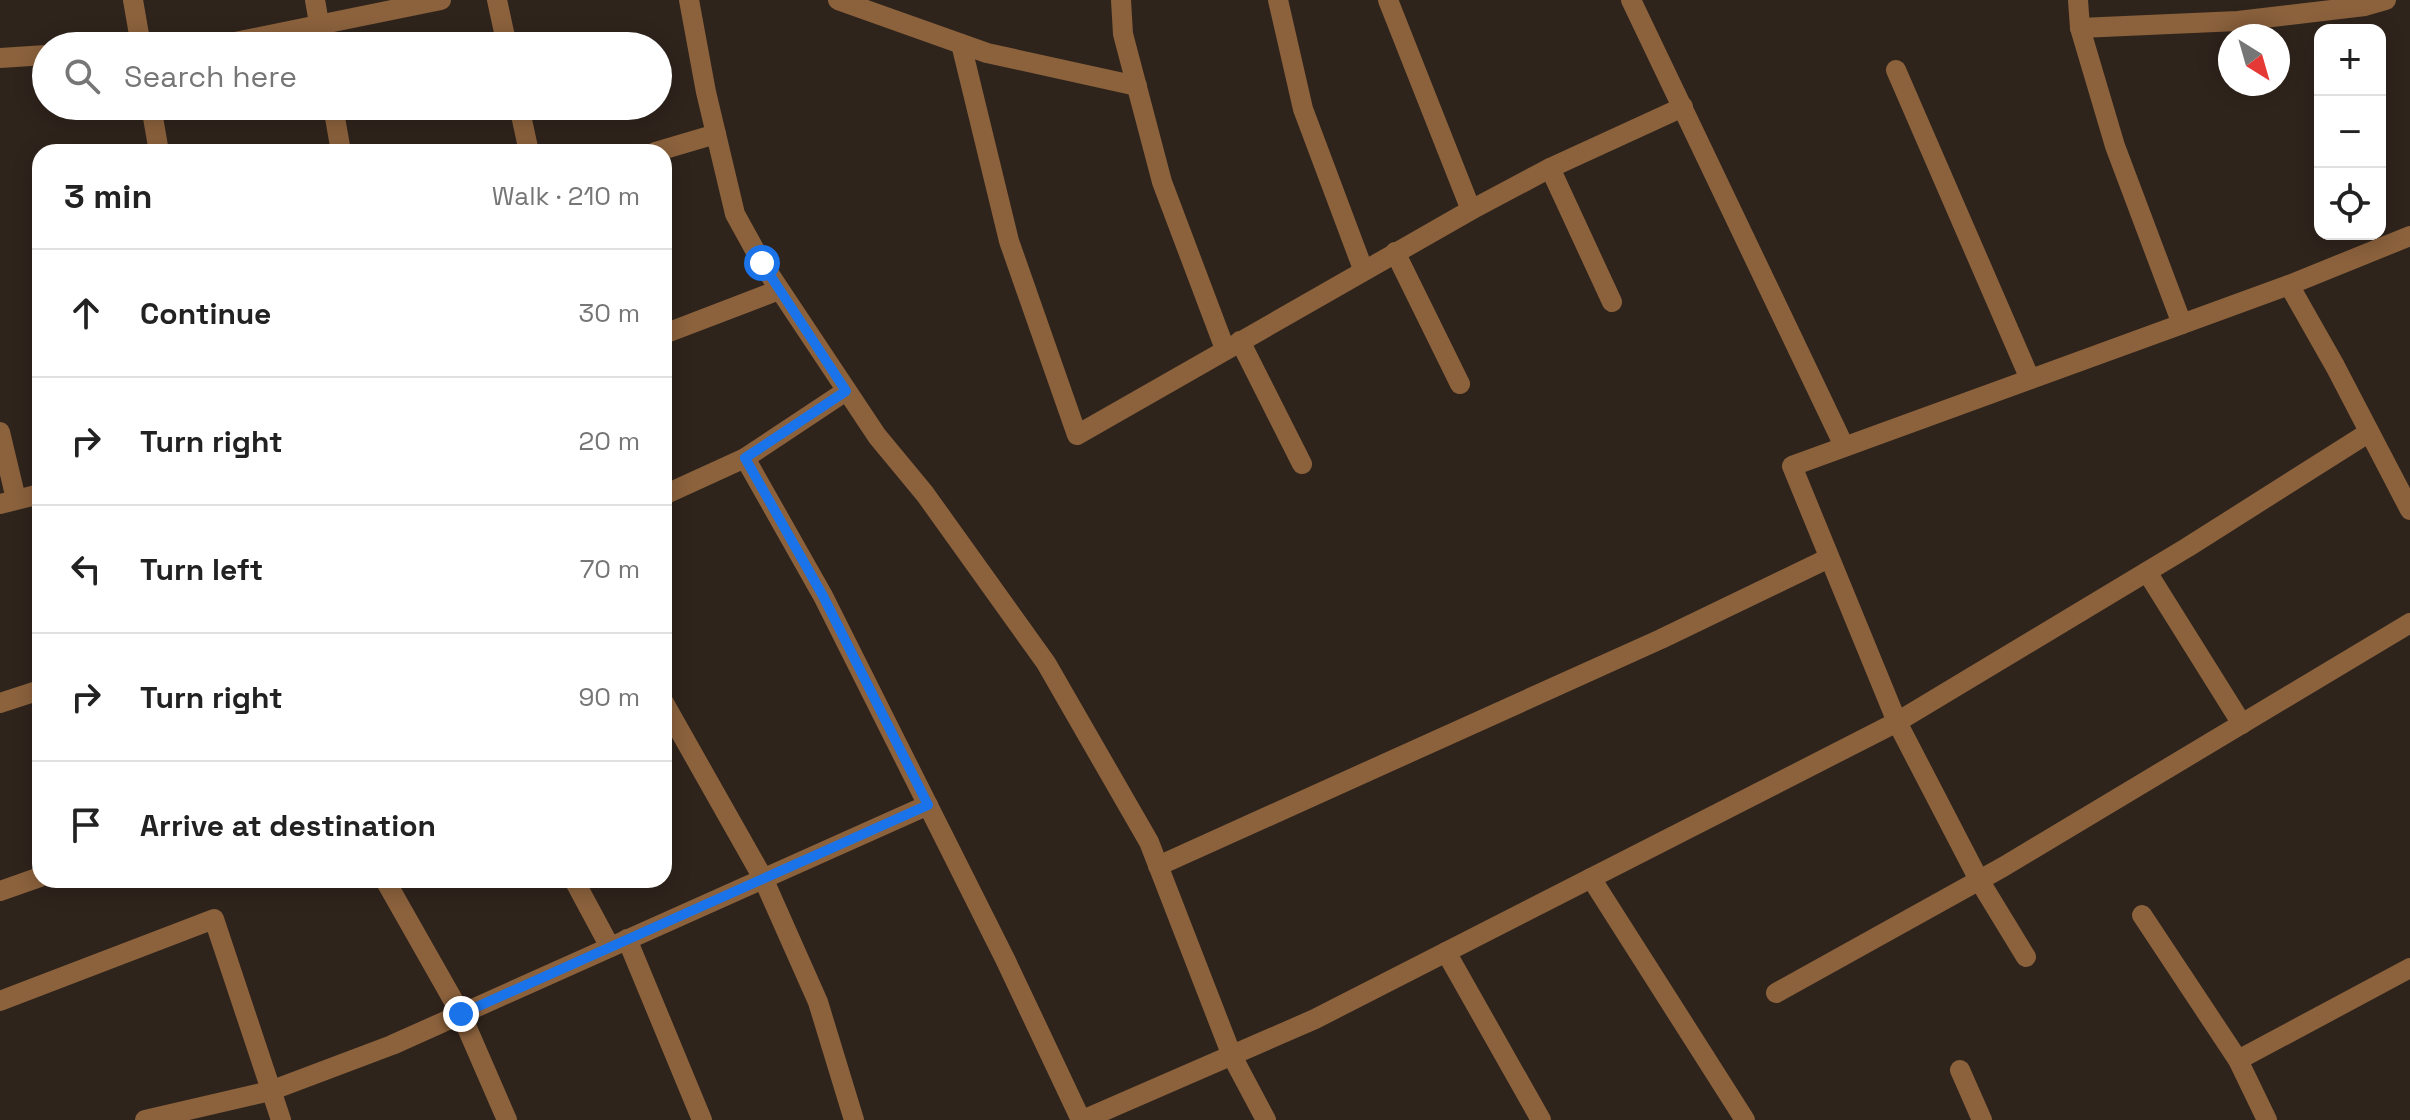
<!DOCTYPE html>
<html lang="en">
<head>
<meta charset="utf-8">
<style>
	:root { --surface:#fff; --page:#f6f6f6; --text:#222; --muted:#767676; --line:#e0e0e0 }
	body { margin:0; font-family:"Space Grotesk",sans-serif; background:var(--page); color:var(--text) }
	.controls { position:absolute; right:24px; top:24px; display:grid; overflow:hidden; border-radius:16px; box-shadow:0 4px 20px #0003 }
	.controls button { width:72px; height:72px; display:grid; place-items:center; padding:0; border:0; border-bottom:2px solid var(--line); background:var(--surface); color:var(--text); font:40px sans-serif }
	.compass { position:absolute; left:2218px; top:24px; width:72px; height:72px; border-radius:50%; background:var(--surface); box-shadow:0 4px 20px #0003; rotate:143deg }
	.stop { position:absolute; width:24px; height:24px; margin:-18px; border:6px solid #1a73e8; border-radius:50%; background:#fff }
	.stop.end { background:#1a73e8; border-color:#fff; box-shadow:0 2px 8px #0008 }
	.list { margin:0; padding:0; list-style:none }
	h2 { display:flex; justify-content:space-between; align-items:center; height:104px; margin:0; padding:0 32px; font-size:34px }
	h2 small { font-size:26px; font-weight:400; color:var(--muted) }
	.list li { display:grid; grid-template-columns:52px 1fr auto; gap:24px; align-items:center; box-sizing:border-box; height:128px; padding:0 32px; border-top:2px solid var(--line) }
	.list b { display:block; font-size:30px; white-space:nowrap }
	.list em { font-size:26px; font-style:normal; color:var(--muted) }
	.icon { flex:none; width:44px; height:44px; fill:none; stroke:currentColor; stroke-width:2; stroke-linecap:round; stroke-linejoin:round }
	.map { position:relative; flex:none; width:2410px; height:1120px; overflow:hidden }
	.search { position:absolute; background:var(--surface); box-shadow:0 4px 20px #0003; left:32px; top:32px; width:640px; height:88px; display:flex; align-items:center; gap:20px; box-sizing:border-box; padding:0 28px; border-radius:44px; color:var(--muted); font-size:30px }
	.panel { position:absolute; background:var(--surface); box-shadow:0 4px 20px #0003; left:32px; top:144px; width:640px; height:744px; border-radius:24px }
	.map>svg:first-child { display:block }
</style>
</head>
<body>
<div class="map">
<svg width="2410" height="1120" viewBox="0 0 2410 1120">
	<rect width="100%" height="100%" fill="#2f241c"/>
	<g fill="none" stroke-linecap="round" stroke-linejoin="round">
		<!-- minor -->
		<g stroke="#8c623d" stroke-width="20">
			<polyline points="133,0 141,46"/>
			<polyline points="315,0 323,46"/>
			<polyline points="497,0 507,46"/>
			<polyline points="689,0 706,92 735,214 762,263 877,436 925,494 1046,663 1149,842 1232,1056 1266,1120"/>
			<polyline points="838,0 987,53 1137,86"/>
			<polyline points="1121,0 1123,34 1162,182 1225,349"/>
			<polyline points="1278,0 1303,109 1363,269"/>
			<polyline points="1388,0 1471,210"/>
			<polyline points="1631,0 1844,446"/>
			<polyline points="2078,0 2080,28 2115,146 2182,324 2289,285 2410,236"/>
			<polyline points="2080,28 2238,21 2365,6 2386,0"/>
			<polyline points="961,44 1009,241 1077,435 1471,210 1550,168 1683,107"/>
			<polyline points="172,46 235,42 441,0"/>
			<polyline points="0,58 46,55"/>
			<polyline points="1896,70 2030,379"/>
			<polyline points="151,106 159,152"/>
			<polyline points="333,106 341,152"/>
			<polyline points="519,106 529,152"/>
			<polyline points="655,152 716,134"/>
			<polyline points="1550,168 1612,302"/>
			<polyline points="1395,252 1460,384"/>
			<polyline points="2289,285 2335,366 2410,510"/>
			<polyline points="664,334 779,290"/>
			<polyline points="1240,341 1302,464"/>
			<polyline points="0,432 16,499"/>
			<polyline points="745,458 846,391"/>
			<polyline points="664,495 745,458 823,596 1005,959 1081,1120"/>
			<polyline points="0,504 40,494"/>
			<polyline points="2147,572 2242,724"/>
			<polyline points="0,703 40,690"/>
			<polyline points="664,703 763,878 818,1002 854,1120"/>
			<polyline points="1158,866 1661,639 1829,558"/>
			<polyline points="1591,878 1745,1120"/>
			<polyline points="385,880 461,1014 507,1120"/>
			<polyline points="574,880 610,947"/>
			<polyline points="0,891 40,877"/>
			<polyline points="2142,915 2238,1060 2267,1120"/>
			<polyline points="627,939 702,1120"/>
			<polyline points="1446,952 1541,1120"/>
			<polyline points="2026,957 1979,880 1897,722 1792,466 2182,324"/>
			<polyline points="1776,993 2003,867 2410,623"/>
			<polyline points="0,1001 214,919 281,1120"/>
			<polyline points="2238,1060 2410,968"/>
			<polyline points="1960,1070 1982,1120"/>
			<polyline points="145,1120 270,1091 392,1045 928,805"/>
			<polyline points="1083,1120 1315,1019 1897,722 2188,547 2368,433"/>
		</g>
	</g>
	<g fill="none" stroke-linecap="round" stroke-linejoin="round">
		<!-- route -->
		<polyline stroke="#1a73e8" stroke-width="10" points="461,1014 928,805 823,596 745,458 846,391 762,263"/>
	</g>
</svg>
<div class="controls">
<button>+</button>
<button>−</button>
<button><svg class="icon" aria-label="locate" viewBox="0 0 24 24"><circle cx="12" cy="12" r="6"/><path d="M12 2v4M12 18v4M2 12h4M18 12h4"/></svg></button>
</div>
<svg class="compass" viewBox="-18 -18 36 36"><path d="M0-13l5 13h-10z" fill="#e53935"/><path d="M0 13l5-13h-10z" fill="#767676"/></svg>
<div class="stop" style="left:762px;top:263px"></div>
<div class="stop end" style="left:461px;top:1014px"></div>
<div class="search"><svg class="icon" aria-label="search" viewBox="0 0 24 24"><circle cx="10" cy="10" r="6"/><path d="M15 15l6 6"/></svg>Search here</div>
<section class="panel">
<h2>3 min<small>Walk · 210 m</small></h2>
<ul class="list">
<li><svg class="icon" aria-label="ahead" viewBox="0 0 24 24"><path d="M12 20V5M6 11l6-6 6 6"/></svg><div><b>Continue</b></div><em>30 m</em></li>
<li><svg class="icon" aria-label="right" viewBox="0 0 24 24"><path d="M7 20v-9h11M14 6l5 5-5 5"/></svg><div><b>Turn right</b></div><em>20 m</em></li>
<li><svg class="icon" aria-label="left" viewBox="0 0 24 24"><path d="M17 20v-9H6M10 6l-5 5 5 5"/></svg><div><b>Turn left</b></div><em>70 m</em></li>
<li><svg class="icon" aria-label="right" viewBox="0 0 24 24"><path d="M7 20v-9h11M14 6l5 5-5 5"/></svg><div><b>Turn right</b></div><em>90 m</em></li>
<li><svg class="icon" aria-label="arrive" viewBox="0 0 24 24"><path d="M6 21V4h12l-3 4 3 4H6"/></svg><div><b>Arrive at destination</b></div></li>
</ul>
</section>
</div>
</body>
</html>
